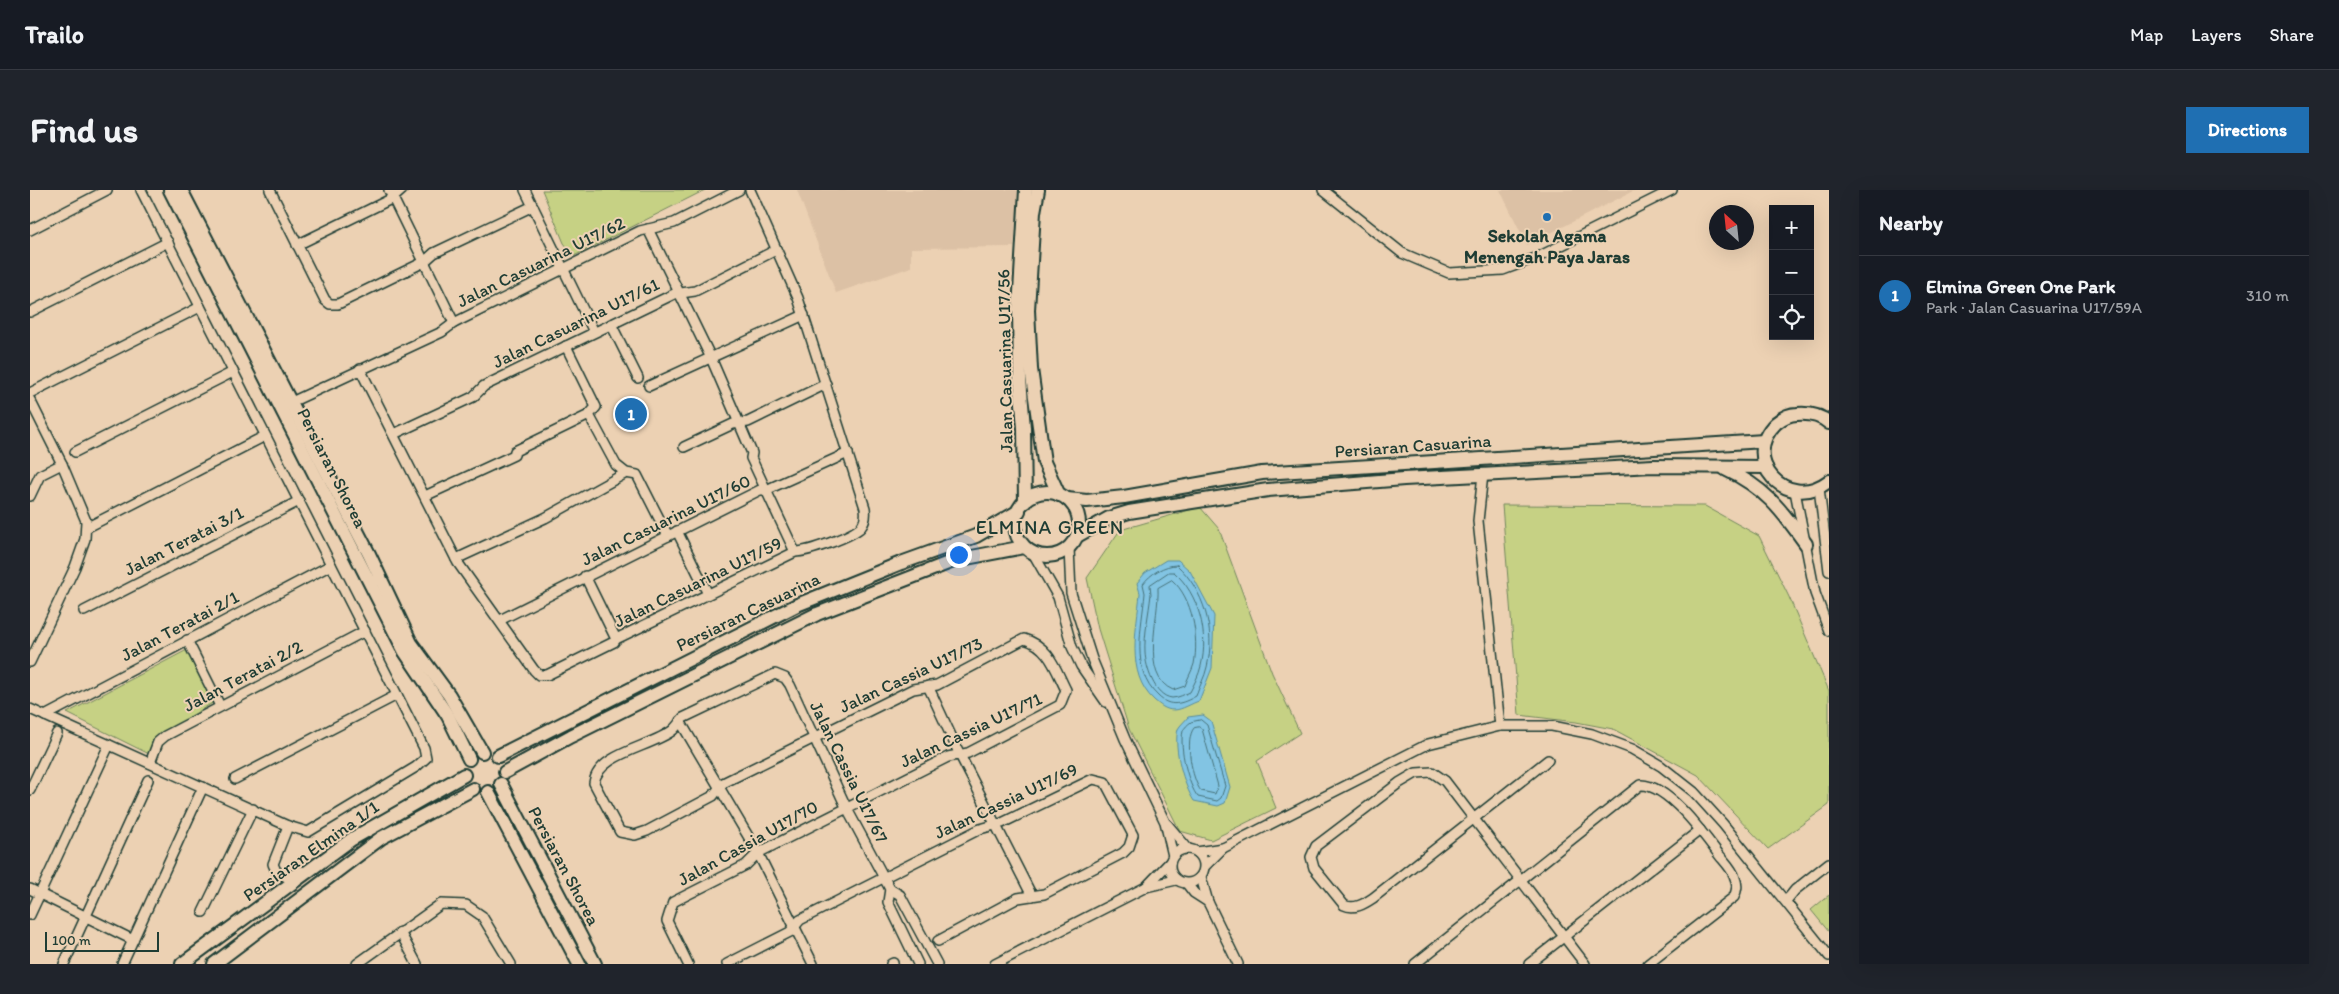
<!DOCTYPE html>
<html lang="en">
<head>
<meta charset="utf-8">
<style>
	:root { --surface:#171b24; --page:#20242c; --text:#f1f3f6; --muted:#9ea1a6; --line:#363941; --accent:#1f6fb2 }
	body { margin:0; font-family:Itim,sans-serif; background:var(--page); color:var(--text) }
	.controls { position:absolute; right:15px; top:15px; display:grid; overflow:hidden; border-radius:0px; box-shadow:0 5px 20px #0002 }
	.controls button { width:45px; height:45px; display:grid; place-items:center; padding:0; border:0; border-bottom:1px solid var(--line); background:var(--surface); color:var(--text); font:25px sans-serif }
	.compass { position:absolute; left:1679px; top:15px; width:45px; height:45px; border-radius:50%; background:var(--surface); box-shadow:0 5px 20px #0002; rotate:333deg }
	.scale { position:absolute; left:15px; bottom:12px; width:114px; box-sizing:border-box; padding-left:5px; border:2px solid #1f3d34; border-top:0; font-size:14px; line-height:18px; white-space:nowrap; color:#1f3d34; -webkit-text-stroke:4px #ecd1b3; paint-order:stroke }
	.you { position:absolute; left:928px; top:364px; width:18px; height:18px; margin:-12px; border:4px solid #fff; border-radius:50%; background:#1a73e8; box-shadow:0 0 0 8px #1a73e833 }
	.badge { display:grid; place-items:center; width:32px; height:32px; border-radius:50%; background:var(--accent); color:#fff; font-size:16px; font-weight:700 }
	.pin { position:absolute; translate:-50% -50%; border:2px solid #fff; box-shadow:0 1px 5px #0006 }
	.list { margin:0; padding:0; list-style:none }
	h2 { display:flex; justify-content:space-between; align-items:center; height:65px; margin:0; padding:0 20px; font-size:21px }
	h2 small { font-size:16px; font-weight:400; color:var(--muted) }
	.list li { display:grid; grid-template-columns:32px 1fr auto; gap:15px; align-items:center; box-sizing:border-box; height:80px; padding:0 20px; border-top:1px solid var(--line) }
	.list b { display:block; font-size:19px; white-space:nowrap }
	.list p { margin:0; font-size:16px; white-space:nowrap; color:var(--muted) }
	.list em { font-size:16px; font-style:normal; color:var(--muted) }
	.icon { flex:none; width:28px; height:28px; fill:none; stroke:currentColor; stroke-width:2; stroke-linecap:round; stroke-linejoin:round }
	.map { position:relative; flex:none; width:1799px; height:774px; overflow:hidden; border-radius:0px }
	header { display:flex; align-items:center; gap:30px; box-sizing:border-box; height:70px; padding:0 25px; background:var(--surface); border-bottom:1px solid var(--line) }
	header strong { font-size:24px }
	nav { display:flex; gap:28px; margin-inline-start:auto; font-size:18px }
	.intro { display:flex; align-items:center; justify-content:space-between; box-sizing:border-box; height:120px; padding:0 30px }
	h1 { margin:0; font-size:35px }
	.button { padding:12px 22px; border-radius:0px; background:var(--accent); color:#fff; font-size:18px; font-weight:700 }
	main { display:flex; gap:30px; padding:0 30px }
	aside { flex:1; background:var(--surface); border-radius:0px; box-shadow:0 5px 20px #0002 }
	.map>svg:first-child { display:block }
</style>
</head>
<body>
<header>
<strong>Trailo</strong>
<nav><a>Map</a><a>Layers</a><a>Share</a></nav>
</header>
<div class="intro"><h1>Find us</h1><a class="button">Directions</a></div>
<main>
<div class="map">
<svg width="1799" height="774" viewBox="0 0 1799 774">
	<rect width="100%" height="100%" fill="#ecd1b3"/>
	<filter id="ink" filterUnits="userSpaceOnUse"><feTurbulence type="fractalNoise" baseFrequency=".02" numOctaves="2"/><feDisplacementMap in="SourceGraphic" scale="10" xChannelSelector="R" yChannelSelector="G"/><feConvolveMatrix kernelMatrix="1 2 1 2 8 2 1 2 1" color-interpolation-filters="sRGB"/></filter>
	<g filter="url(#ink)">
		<!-- built -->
		<g fill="#dcc1a5">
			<polygon points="767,0 989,0 984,57 881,58 881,77 806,103"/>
			<polygon points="1470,0 1605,0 1497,55"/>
		</g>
		<!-- green -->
		<g fill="#c6d184" stroke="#72875c">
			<polygon points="512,0 675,0 544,66 534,53"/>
			<polygon points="1472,315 1675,316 1729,346 1759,407 1799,501 1799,615 1738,659 1668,585 1583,539 1546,532 1489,525"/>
			<polygon points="1170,317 1189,339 1242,483 1270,543 1227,571 1246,618 1181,650 1150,641 1099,539 1068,439 1057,388 1090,340"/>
			<polygon points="157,460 184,512 132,544 119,564 37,523"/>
			<polygon points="1799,705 1799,742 1781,720"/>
		</g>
		<!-- water -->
		<g fill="#82c4e3" stroke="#5a8e9d">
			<path d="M1136,370H1148L1160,381L1184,426L1182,478L1169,511C1162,513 1152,520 1144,520C1135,520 1130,515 1124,510C1095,483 1107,438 1110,403L1107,393L1115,383Z"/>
			<path d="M1173,525L1181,531L1200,597L1195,613L1188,616L1164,611C1154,596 1143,558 1148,539C1150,535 1155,531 1158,527Z"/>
		</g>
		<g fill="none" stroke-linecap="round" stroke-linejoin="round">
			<!-- shore -->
			<g stroke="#47737a" stroke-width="1">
				<path d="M1147,375C1174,400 1186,441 1177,477C1175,487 1169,497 1166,506C1152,514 1140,518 1128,506C1100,480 1112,437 1115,403L1113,394C1120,384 1134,375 1147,375Z"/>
				<path d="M1139,382H1144C1169,404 1179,444 1171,476C1169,485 1164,494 1160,502C1155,504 1148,508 1142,508C1124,506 1116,477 1115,463C1114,444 1119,423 1121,404L1120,395Z"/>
				<path d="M1142,390C1163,408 1169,448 1164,474C1162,481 1157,489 1155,496L1143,500C1109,486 1130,426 1128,398Z"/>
				<path d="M1171,530L1177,535L1195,596L1191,608L1187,611L1168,607C1158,595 1149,557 1153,541C1154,538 1158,534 1161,532Z"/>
				<path d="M1169,537L1172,539L1188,596L1185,604L1171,601C1162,590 1154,549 1164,538Z"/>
			</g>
			<!-- street casing -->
			<g stroke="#1f3d34" stroke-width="12">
				<g id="street">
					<polyline points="240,0 295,110 300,114 308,114 394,72 404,63 503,16"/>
					<polyline points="359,0 424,133"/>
					<polyline points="495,0 564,142"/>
					<polyline points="1293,0 1372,63 1419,83 1473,80 1508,67 1642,0"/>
					<polyline points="618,39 681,168 722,263 721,268 765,362"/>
					<polyline points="0,40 77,0"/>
					<polyline points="267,55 363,8 372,0"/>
					<polyline points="0,122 138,52"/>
					<polyline points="581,134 608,188"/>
					<polyline points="536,156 566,217 559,225 586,275 596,283 607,285 638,346"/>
					<path d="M330,179L428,373L504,480L509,485H517L584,452L586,449L765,362C778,362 823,346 831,337C836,331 836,325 835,318L768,108L720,0"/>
					<polyline points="619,196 774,125"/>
					<polyline points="0,203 170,117"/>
					<polyline points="0,210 32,274 56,331 55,349 45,377 0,472"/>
					<polyline points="255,215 412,142 424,133 610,41 644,33 709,0"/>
					<polyline points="364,244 443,207 454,196 644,104 665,101 746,60"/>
					<polyline points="654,257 703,234 718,232 796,194"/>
					<polyline points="45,262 203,182"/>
					<polyline points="1453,284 1448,331 1470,536"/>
					<polyline points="1789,298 1799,381"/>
					<polyline points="1765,301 1785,403 1799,441"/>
					<polyline points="0,306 10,285 32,274"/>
					<polyline points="395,306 484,265 485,261 559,225"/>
					<polyline points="56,338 235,246"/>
					<polyline points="647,341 678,404"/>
					<polyline points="1039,358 1041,403 1062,469 1095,549 1135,632 1143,666"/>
					<polyline points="1003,363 1028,407 1042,457 1051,476 1076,512"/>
					<polyline points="426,369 515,328 596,283"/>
					<polyline points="555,386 586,449"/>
					<polyline points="54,421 269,311"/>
					<polyline points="470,430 730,300 736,300 818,263"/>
					<polyline points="157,450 190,516"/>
					<polyline points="898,496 930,565 1002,706"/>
					<polyline points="0,519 258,636 278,642 386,577 396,568 394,558 111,0"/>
					<polyline points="15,526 301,375"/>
					<polyline points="650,531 728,663 783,774"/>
					<path d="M1518,570L1343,708C1334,714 1324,720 1314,715L1284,678L1281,667L1286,656L1369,593L1386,583L1402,582L1415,591L1555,774"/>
					<polyline points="120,573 128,552 135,546 335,441"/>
					<polyline points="205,589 367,505"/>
					<polyline points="0,600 27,543"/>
					<polyline points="1137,634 1158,659"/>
					<polyline points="258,636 243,674 246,681 256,687 272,681"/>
					<circle cx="1157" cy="676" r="17"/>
					<polyline points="1167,662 1193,658"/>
					<polyline points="1175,676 1193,658 1398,554 1470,536 1522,536 1562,544 1602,559 1631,576 1664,602 1693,634 1799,766"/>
					<polyline points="1171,687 1178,712 1208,774"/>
					<polyline points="1157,694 1164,703 1178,712"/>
					<polyline points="1116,697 1140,672"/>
					<polyline points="0,699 103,750"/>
					<polyline points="860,699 858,712 888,774"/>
					<polyline points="1756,711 1765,700 1799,673"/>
					<polyline points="173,722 223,619"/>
					<polyline points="0,725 79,555"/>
					<polyline points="370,742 387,774"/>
					<polyline points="34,774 118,590"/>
					<polyline points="92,774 173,597"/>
					<polyline points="327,774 411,714 436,715 452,726 481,774"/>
					<path d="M658,774L637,731L643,712L716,675L728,663L918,567L938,563L1030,515L1036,500C1025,478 1019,456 994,449L907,495L883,499L693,593L683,606L617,641L605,645L590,642L564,593C568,563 622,557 643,540C646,537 650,532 653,528L745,484L755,488L760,495L817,619L860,699L870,705L907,774"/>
					<polyline points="697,774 760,742 770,730 950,639 972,633 1063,589 1075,592 1103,645 1099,657 1093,663 1014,704 988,708 908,751"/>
					<polyline points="861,774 863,773"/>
					<polyline points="965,774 1116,697 1146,690"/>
					<path d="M1385,774L1610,595C1637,593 1675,646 1690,666C1695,672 1703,680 1705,688C1708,695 1707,700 1704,707L1618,774"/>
					<polyline points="1499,774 1670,640"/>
				</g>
			</g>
			<!-- secondary casing -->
			<g stroke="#1f3d34" stroke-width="16">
				<g id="secondary">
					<polyline points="140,0 375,462 418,526 439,569"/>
					<polyline points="151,0 339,364 381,453 419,505 452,562"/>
					<polyline points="1008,0 1004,22 998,120 1001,179 1014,272 1029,305"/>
					<path d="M1799,233C1790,225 1779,223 1767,224C1759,224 1752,228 1746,233C1709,269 1756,323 1799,291"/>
					<path d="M1695,279C1734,297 1751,319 1776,354"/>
					<circle cx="1017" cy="334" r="32"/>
					<polyline points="1037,309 1057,311 1094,307 1232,283 1734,251"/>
					<polyline points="995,312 994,238 990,189 989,119 996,0"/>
					<polyline points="1047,346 1079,328 1099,322 1238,300 1374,289 1623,276 1736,277"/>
					<polyline points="468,566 767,415 871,373 946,346 989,321"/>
					<polyline points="475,582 541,546 787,424 926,370 994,357"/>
					<polyline points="471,594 565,774"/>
					<polyline points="458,602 549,774"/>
					<polyline points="152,774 322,649 434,585"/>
					<polyline points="184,774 351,648 443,599"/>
				</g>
			</g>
			<!-- street -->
			<use href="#street" stroke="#ecd1b3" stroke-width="9"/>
			<!-- secondary -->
			<use href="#secondary" stroke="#ecd1b3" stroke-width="12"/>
		</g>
	</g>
	<!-- markers -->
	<circle fill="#1f6fb2" stroke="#ecd1b3" stroke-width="2" cx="1517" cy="27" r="5"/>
	<g text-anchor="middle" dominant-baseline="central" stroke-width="4" stroke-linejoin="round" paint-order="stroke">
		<!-- poi labels -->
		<g font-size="18" font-weight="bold" fill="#1f3d34" stroke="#ecd1b3">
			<text x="1517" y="46">Sekolah Agama<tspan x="1517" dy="21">Menengah Paya Jaras</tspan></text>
		</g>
		<!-- street labels -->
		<g font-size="18" fill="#1f3d34" stroke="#ecd1b3">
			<text transform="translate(511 72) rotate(-26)">Jalan Casuarina U17/62</text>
			<text transform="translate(546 133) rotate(-26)">Jalan Casuarina U17/61</text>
			<text transform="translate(975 171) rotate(-91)">Jalan Casuarina U17/56</text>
			<text transform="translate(1383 256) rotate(-4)">Persiaran Casuarina</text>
			<text transform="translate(302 278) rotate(63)">Persiaran Shorea</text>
			<text transform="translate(636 330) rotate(-26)">Jalan Casuarina U17/60</text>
			<text transform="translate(154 351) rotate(-27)">Jalan Teratai 3/1</text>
			<text transform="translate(668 392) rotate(-26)">Jalan Casuarina U17/59</text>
			<text transform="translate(718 422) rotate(-26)">Persiaran Casuarina</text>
			<text transform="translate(150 436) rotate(-28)">Jalan Teratai 2/1</text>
			<text transform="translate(881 485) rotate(-25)">Jalan Cassia U17/73</text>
			<text transform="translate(213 486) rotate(-28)">Jalan Teratai 2/2</text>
			<text transform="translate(941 540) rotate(-25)">Jalan Cassia U17/71</text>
			<text transform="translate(819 582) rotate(64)">Jalan Cassia U17/67</text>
			<text transform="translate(976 611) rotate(-25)">Jalan Cassia U17/69</text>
			<text transform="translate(718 653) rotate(-29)">Jalan Cassia U17/70</text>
			<text transform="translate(281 661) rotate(-35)">Persiaran Elmina 1/1</text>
			<text transform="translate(534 676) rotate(62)">Persiaran Shorea</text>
		</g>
		<!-- quarter labels -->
		<g font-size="20" letter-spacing="1" fill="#1f3d34" stroke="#ecd1b3">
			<text x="1020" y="337">ELMINA GREEN</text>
		</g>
	</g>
</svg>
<div class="controls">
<button>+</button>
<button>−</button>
<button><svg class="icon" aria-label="locate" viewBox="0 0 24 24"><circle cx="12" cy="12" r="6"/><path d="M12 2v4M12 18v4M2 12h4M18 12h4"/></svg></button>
</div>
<svg class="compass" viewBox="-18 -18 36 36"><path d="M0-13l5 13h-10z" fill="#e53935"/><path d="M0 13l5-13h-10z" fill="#9ea1a6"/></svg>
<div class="scale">100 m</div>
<div class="you"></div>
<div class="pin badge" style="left:601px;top:224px">1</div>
</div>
<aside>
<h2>Nearby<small></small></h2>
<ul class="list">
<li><span class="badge">1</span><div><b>Elmina Green One Park</b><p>Park · Jalan Casuarina U17/59A</p></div><em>310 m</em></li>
</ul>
</aside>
</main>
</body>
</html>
